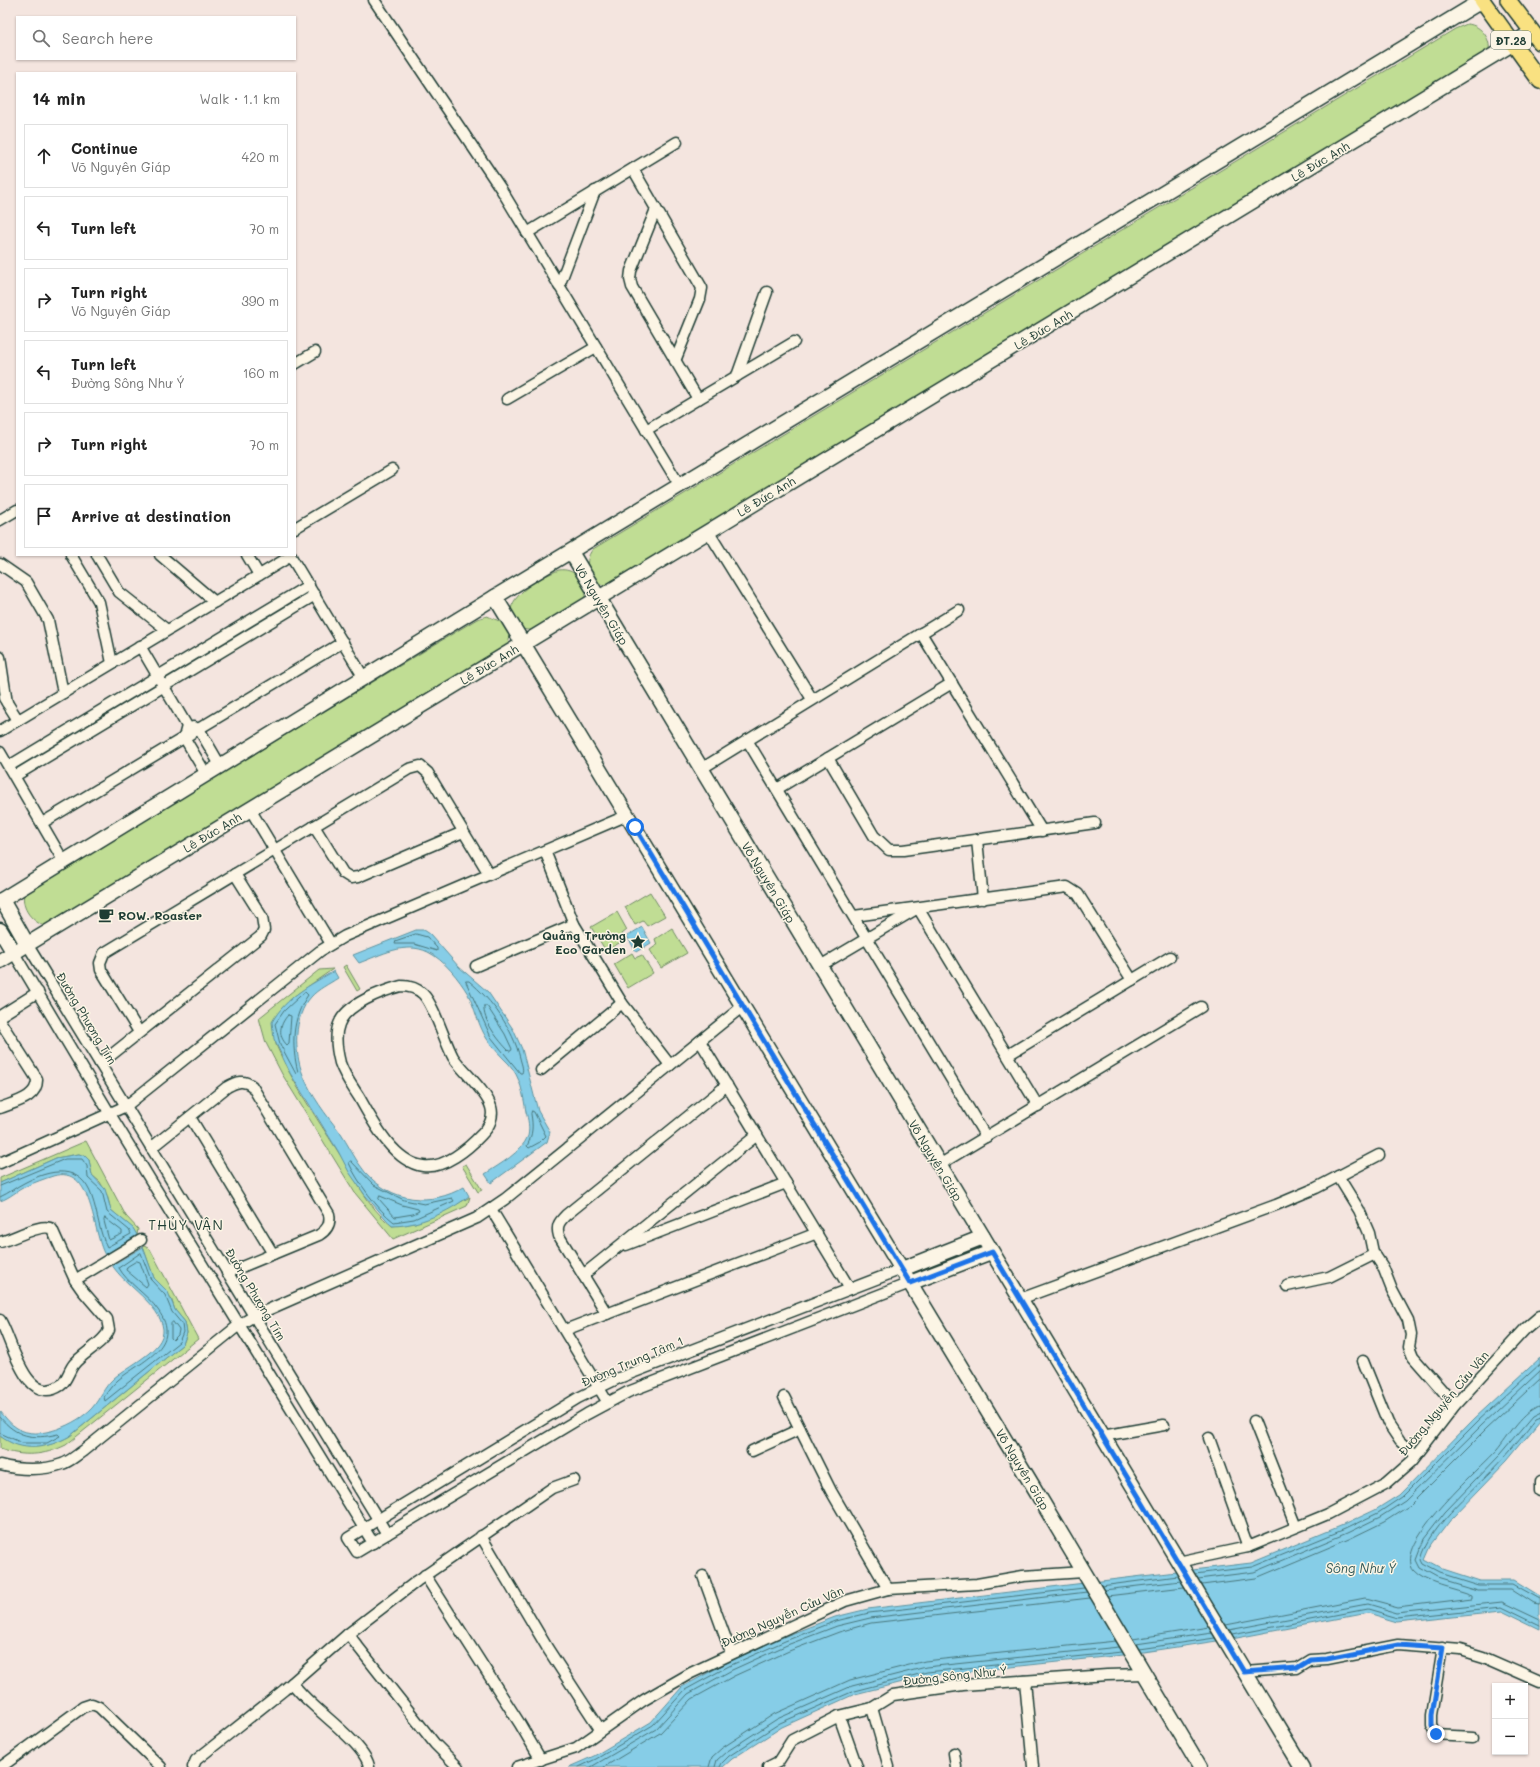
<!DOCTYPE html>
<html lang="en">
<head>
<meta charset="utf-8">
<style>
	:root { --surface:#fff; --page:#f2f2f2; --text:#222; --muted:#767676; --line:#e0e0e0 }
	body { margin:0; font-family:Mali,sans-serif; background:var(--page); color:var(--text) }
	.controls { position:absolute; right:12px; bottom:12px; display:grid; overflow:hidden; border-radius:0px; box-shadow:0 1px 3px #0004 }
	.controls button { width:36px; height:36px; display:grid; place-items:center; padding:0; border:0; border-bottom:1px solid var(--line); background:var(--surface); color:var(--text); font:20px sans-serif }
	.stop { position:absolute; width:12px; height:12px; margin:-9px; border:3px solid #1a73e8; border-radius:50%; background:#fff }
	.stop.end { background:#1a73e8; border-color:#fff; box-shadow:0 1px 4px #0008 }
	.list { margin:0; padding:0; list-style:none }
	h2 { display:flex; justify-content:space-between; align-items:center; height:52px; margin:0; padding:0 16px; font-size:17px }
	h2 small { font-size:13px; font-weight:400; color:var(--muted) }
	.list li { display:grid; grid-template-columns:26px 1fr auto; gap:12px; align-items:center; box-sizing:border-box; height:64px; margin:0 8px 8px; padding:0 8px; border:1px solid var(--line); border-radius:0px }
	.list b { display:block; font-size:15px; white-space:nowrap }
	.list p { margin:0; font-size:13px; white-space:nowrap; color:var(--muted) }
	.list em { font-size:13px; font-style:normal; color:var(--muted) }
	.icon { flex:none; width:22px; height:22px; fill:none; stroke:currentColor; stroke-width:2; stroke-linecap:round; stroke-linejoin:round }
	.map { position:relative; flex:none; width:1540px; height:1767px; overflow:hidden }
	.search { position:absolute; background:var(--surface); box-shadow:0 1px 3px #0004; left:16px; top:16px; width:280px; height:44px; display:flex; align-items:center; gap:10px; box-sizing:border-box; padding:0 14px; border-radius:0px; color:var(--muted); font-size:15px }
	.panel { position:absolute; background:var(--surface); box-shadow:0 1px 3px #0004; left:16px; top:72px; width:280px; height:484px; border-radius:0px }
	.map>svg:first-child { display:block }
</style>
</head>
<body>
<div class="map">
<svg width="1540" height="1767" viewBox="0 0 1540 1767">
	<rect width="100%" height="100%" fill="#f4e5df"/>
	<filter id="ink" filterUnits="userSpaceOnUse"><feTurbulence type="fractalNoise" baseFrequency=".025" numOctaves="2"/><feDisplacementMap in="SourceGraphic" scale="8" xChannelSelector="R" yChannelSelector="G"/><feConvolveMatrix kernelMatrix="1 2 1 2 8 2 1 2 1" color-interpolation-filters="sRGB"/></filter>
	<g filter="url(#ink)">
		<!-- green -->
		<g fill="#c0dd94" stroke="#708d64">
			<path d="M1467,24C1482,25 1493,41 1488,55L608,586C590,584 581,563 593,549L1455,29Z"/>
			<path d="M559,570C574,568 582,579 586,592L584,600L535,631L521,629L511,609C515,591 543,576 559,570Z"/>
			<path d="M487,616L502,622L510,635L508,645L47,927C32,922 21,909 24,893L477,619Z"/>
			<polygon points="650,892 665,916 647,926 643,921 635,925 625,907"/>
			<polygon points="617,912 627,930 622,934 624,940 606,951 591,927"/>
			<polygon points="672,928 687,953 661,968 650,950 657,945 655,939"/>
			<polygon points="632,953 635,958 642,955 653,973 628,988 614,964"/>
			<polygon points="346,965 360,989 357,991 343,967"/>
			<path d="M333,969L293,997L275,1017C275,1026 273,1039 277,1047C292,1082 316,1117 337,1150C353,1174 368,1208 392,1226L415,1223L440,1213L470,1197L467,1206L393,1239L355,1193L282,1074L266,1043L259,1018L319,970Z"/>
			<polygon points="86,1141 126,1216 138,1229 137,1235 132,1228 111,1210 107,1195 100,1182 92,1175 89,1160 79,1154 56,1158 0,1183 0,1178"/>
			<polygon points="466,1164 482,1190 478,1192 462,1166"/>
			<path d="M144,1246L150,1249L198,1339L66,1445C44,1456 23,1457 0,1449V1436C23,1452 46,1449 70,1436L183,1344L187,1333L185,1322L175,1310L171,1298L163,1287L154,1278L143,1247Z"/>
		</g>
		<!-- water -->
		<g fill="#86cde7" stroke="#5d939f">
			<polygon points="642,927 651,943 636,952 627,936"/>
			<path d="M416,930H424L430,934L459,967L488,992L513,1029L522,1049L538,1111L550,1132L547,1142L491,1183L485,1174C500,1164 521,1153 528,1136C530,1128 528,1119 526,1112C523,1094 521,1078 509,1064C501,1056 493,1048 487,1039C478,1025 475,1008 468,994C459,979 444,960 428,952C405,941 381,955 359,963L353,955Z"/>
			<path d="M334,971L338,978C329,984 318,989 311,997C293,1017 294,1052 303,1075C311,1095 326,1115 339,1131C348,1144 355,1160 365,1172C391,1202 431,1207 464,1187L469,1196C449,1212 418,1226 392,1226L365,1195L349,1172L338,1151L290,1073L274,1039L272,1022C286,997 310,985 334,971Z"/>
			<path d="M79,1154L85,1156L89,1160L92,1175L105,1189L111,1210L133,1228L137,1235L105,1255C92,1233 94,1164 53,1176C44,1179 35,1182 27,1186C17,1190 10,1198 0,1201V1183L56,1158Z"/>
			<path d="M143,1247L154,1278L168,1292L175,1310L185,1322L187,1333L183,1344L70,1436C47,1449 22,1453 0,1436V1411C5,1417 10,1424 17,1428C38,1442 77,1424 92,1408C100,1399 104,1387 113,1379C127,1366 165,1350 163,1329C160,1304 125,1286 112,1265Z"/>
			<polygon points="1540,1358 1540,1421 1507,1461 1452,1518 1432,1544 1425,1560 1442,1569 1479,1581 1514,1581 1540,1597 1540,1630 1501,1611 1397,1622 1367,1613 1237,1638 1123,1655 927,1676 855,1694 782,1727 732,1759 723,1767 569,1767 594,1756 651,1722 682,1687 728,1662 783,1637 835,1617 868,1609 1251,1563 1343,1525 1375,1510 1399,1495 1475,1418"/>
		</g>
		<!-- pier -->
		<polygon fill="#f4e5df" points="142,1245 144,1246 111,1266 111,1264"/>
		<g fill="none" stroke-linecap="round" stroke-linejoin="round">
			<!-- shore -->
			<g stroke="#48777c" stroke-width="1">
				<polygon points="416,934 427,937 437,948 437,951 414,944 395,944 396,941"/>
				<path d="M466,981H469C492,1000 513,1029 520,1058C521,1063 524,1069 522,1073H520L491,1037Z"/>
				<path d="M305,992L308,995C292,1018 291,1045 298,1072L296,1074L280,1044L275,1024L284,1011Z"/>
				<path d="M484,1006H487L505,1034L512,1049L511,1051H509C499,1041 482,1020 484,1006Z"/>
				<path d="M288,1015L291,1016L289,1043L287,1045C277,1035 280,1024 288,1015Z"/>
				<path d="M532,1111L534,1112L546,1136L540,1142L529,1148L527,1146C533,1134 533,1126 531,1114Z"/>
				<path d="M351,1161L374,1185L404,1200L424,1204L452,1198L454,1201L414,1219L394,1222C378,1210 357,1181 349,1163Z"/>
				<path d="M0,1186L65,1159H82L87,1166L88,1178L102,1191L107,1212L129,1230L131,1234L107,1247C99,1232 98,1214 92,1197C81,1163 50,1169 24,1183C16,1187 9,1193 0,1197"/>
				<polygon points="380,1196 402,1205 418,1209 419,1211 413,1214 395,1217 379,1199"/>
				<polygon points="105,1218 122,1231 122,1234 109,1240 104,1221"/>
				<path d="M141,1253L151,1280L165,1295L172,1312L182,1324L183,1332L179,1342L105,1401L104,1397C108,1391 112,1385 118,1380C141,1361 184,1346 158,1310C147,1294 127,1283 119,1268Z"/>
				<polygon points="137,1261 140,1262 148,1284 146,1287 126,1270 127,1267"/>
				<polygon points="173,1322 179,1330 178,1335 173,1340 171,1338 171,1324"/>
				<polyline points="1540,1413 1532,1417 1500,1455 1445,1512 1424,1539 1416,1560 1420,1568 1438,1578 1478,1590 1512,1590 1534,1604 1540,1605"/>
				<path d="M0,1417C16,1437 33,1440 58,1434L60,1436L47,1443H22L0,1433"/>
				<path d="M1540,1418L1535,1420C1525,1433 1515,1446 1504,1458C1479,1487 1430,1523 1421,1560L1423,1564L1440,1573L1478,1585H1513L1540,1600"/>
				<polyline points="1195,1574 1252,1567 1345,1529 1378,1513 1402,1497 1478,1421 1540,1364"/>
				<polyline points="1198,1579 1254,1572 1347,1533 1380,1517 1405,1501 1482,1425 1540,1371"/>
				<polyline points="1202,1585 1256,1578 1349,1539 1384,1522 1409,1506 1486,1429 1540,1379"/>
				<polyline points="1101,1586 1178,1576"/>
				<polyline points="1104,1590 1181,1581"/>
				<polyline points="1107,1596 1184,1587"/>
				<path d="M1226,1625L1365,1598L1399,1607L1473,1598V1595C1456,1588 1426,1584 1414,1570C1392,1545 1480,1469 1496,1451C1506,1439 1524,1408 1540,1407"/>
				<polyline points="1229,1630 1367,1604 1398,1613 1502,1602 1540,1620"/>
				<polyline points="1232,1635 1367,1609 1398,1618 1501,1607 1540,1626"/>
				<polyline points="1133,1639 1209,1627"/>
				<polyline points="1136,1644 1212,1633"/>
				<polyline points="1139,1649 1215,1638"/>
				<polyline points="579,1767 596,1759 653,1725 685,1690 729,1666 785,1641 836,1621 869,1613 1084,1588"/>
				<polyline points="591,1767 656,1729 688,1694 732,1670 787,1645 837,1626 870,1618 1087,1592"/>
				<polyline points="604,1767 660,1733 692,1699 734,1676 789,1651 839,1632 871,1623 1090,1598"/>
				<polyline points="709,1767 712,1757 722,1748 774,1714 850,1680 925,1661 1116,1641"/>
				<polyline points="715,1767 717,1760 726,1752 777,1719 852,1686 926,1667 1119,1647"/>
				<polyline points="720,1767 722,1763 729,1756 780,1723 854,1691 927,1672 1122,1652"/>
			</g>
			<!-- street casing -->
			<g stroke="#1f3d34" stroke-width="13">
				<g id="street">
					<polyline points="374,0 501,189 680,486"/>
					<polyline points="633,169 702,288 700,299 675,361"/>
					<polyline points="656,209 631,271 630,279 632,287 698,399"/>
					<polyline points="527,233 677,142"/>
					<polyline points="559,286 595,191"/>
					<polyline points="295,364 315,352"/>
					<polyline points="737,376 767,292"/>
					<polyline points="507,399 596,347"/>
					<polyline points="646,430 794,342"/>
					<polyline points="0,520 17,510"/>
					<polyline points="295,528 392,470"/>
					<polyline points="708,531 812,699"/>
					<polyline points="71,555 99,602 112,663"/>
					<polyline points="97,555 119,592 167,630"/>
					<polyline points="160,555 215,602"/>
					<polyline points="247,555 259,575"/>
					<polyline points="290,555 364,678"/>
					<polyline points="0,564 26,582 48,620 63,693"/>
					<polyline points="921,633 1042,831"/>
					<polyline points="140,646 187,726 184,737 206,774"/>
					<polyline points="0,657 7,703"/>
					<polyline points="4,698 18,720"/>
					<polyline points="193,727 199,729 220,765"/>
					<polyline points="0,731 291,556"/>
					<polyline points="747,740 986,1137"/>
					<polyline points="0,752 64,862"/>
					<polyline points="828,758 874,836 889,850 903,850 1095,823"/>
					<polyline points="9,766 309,585"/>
					<polyline points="701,769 959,610"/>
					<polyline points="15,776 315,595"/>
					<polyline points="777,789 952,683"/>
					<polyline points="250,809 331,944"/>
					<polyline points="42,823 343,642"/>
					<polyline points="314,826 343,873 351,878 358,877 463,832"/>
					<polyline points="977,840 983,899"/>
					<polyline points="545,851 574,924 622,1003 670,1065"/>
					<polyline points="854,916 1067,887 1078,894 1132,980"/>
					<polyline points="27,944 387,1534"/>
					<polyline points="14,953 110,1114 373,1543"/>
					<polyline points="476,966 574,924"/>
					<polyline points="820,966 918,908 1038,1106"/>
					<path d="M401,986C410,986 417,988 423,994C434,1005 444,1040 453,1057C463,1072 487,1092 491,1107C494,1117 489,1127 482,1134C468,1149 444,1169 423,1166C393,1162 372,1120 359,1097C352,1086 344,1075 340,1063C337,1051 334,1036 339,1024C346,1004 382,991 401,986Z"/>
					<polyline points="0,1016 38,992"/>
					<path d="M0,1021L37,1079C38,1098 15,1102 0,1108"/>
					<polyline points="139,1032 101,970 100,963 104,953 409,769 420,766 428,773 489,874"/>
					<polyline points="700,1041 850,1289"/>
					<polyline points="1008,1055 1170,957"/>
					<polyline points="100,1064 261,936 264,930 262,917 235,874"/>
					<polyline points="541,1070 622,1003"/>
					<polyline points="190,1117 273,1254"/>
					<path d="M151,1148L227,1087C236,1082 244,1079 252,1086L329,1214C331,1224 327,1230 319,1235L227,1273"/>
					<polyline points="0,1163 126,1106 320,951 345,936 628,815"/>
					<polyline points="939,1165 1201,1007"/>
					<polyline points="1338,1176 1359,1210 1369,1233 1373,1252 1383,1267 1392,1290 1408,1320 1411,1335 1409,1347 1413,1357 1455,1405"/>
					<polyline points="491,1209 608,1403"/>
					<path d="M0,1242C14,1239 42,1222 52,1229L75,1280L82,1290L107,1319L109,1330C104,1343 84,1352 74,1364C69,1370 67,1380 61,1385C25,1409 12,1339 0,1320"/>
					<polyline points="626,1245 786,1183"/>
					<polyline points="902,1269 619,1378 578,1398 348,1538 357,1552 587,1414 628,1392 910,1283"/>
					<polyline points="583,1275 757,1135"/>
					<polyline points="75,1280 141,1240"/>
					<polyline points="1287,1286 1329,1277 1375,1254"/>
					<polyline points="1020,1299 1276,1205 1316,1188 1379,1155"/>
					<path d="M607,1314L559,1236C556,1226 559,1222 566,1215L727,1085"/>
					<polyline points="565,1330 817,1233"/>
					<polyline points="1363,1361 1388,1423 1400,1441 1416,1455"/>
					<polyline points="784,1397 831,1491 888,1589"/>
					<polyline points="1254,1421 1296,1527"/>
					<polyline points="1102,1436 1164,1425"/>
					<polyline points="1209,1438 1248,1547"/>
					<polyline points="752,1451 800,1429"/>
					<path d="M0,1465C19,1470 43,1471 62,1464C69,1462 77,1455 83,1451L239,1325L254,1316L477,1218L505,1199L743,1006"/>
					<polyline points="1540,1482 1540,1492"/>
					<polyline points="481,1536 548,1649 600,1729"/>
					<polyline points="1178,1562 1248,1547 1328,1514 1387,1483 1412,1461 1455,1405 1526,1328 1540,1316"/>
					<polyline points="425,1575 520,1724 541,1760"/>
					<polyline points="703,1576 731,1653"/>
					<polyline points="348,1634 435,1744 458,1767"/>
					<polyline points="1442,1648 1431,1715 1431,1725 1436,1734 1473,1736"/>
					<polyline points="1245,1672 1297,1668 1310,1660 1327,1659 1398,1645 1460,1650 1483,1657 1540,1682"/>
					<polyline points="1025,1681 1033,1767"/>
					<path d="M292,1683C298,1690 304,1697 311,1703C325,1717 367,1748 369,1767"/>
					<polyline points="872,1708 889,1767"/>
					<polyline points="839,1716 857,1767"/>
					<polyline points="954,1753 956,1767"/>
					<polyline points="1,1767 83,1707 92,1704 99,1707 161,1767"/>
					<polyline points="193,1767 196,1760 284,1690 348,1634 417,1581 552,1488 574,1480"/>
					<polyline points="517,1767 576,1748 644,1700 691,1673 845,1601 888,1589 977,1584 1023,1576 1084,1572"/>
					<polyline points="768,1767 778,1762 792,1740 839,1716 872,1708 893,1695 963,1685 1107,1675 1145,1674"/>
				</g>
			</g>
			<!-- secondary casing -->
			<g stroke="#1f3d34" stroke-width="17">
				<g id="secondary">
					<polyline points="571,552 1302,1767"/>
					<polyline points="495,597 1028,1478 1200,1767"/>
					<polyline points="2,900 27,944"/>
					<polyline points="0,901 495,597 1483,0"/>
					<polyline points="0,930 14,953"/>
					<polyline points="0,961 1532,32"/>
					<polyline points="902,1269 983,1237"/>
					<polyline points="910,1283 991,1252"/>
				</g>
			</g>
			<!-- primary casing -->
			<g stroke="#1f3d34" stroke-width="18">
				<g id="primary">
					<polyline points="1482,0 1540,81"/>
					<polyline points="1508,0 1540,42"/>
				</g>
			</g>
			<!-- street -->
			<use href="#street" stroke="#fcf5e5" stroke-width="10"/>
			<!-- secondary -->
			<use href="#secondary" stroke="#fcf5e5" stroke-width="14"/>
			<!-- primary -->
			<use href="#primary" stroke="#f9e181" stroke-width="15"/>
		</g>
	</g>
	<g fill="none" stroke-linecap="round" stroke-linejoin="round" filter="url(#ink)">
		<!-- route -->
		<polyline stroke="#1a73e8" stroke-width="5" points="635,827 910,1283 992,1252 1244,1672 1297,1668 1310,1660 1327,1659 1398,1645 1442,1648 1431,1715 1431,1725 1436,1734"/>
	</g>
	<!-- icons -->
	<defs>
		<g id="cafe-bare" transform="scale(1.2)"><path d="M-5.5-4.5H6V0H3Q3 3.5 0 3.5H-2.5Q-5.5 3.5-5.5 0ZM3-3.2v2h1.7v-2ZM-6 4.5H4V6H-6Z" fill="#1f3d34" stroke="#fcf5e5" stroke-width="2.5" paint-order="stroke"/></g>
		<g id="sight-bare" transform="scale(1.2)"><path d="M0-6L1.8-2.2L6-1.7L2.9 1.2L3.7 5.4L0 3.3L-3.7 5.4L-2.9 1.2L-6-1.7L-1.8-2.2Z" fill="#1f3d34" stroke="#fcf5e5" stroke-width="2.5" paint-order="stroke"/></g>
	</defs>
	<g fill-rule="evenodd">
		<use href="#cafe-bare" x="106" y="915"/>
		<use href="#sight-bare" x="638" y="942"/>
	</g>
	<g text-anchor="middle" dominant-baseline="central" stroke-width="3" stroke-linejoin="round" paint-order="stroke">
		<!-- shield labels -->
		<rect fill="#fcf5e5" stroke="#617469" stroke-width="1" x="1491" y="31" width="40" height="18" rx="3"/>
		<g font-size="11" font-weight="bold" fill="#1f3d34">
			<text x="1511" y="40">ĐT.28</text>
		</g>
		<!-- street labels -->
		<g font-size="12" fill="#1f3d34" stroke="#fcf5e5">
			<text transform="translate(1320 161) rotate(-31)">Lê Đức Anh</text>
			<text transform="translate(1043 329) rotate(-31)">Lê Đức Anh</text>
			<text transform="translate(766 496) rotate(-31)">Lê Đức Anh</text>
			<text transform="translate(602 604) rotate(59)">Võ Nguyên Giáp</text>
			<text transform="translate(489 664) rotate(-31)">Lê Đức Anh</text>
			<text transform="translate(212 832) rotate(-31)">Lê Đức Anh</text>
			<text transform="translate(769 882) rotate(59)">Võ Nguyên Giáp</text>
			<text transform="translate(87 1018) rotate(59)">Đường Phượng Tím</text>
			<text transform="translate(936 1160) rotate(59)">Võ Nguyên Giáp</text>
			<text transform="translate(256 1294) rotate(59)">Đường Phượng Tím</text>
			<text transform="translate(632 1361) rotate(-23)">Đường Trung Tâm 1</text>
			<text transform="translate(1443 1403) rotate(-50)">Đường Nguyễn Cửu Vân</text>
			<text transform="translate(1023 1469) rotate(59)">Võ Nguyên Giáp</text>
			<text transform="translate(782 1616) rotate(-24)">Đường Nguyễn Cửu Vân</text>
			<text transform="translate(955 1675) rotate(-6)">Đường Sông Như Ý</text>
		</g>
		<!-- poi labels -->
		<g font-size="12" font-weight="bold" fill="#1f3d34" stroke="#fcf5e5" text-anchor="start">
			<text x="118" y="915">ROW. Roaster</text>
			<text x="626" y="935" text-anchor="end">Quảng Trường<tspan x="626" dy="14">Eco Garden</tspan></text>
		</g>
		<!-- water labels -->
		<g font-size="13" font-style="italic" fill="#345a58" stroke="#fcf5e5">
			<text x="1361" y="1567">Sông Như Ý</text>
		</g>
		<!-- quarter labels -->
		<g font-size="14" letter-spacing="1" fill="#1f3d34" stroke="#fcf5e5">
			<text x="186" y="1224">THỦY VÂN</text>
		</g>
	</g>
</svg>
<div class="controls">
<button>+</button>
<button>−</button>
</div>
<div class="stop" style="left:635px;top:827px"></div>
<div class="stop end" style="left:1436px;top:1734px"></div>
<div class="search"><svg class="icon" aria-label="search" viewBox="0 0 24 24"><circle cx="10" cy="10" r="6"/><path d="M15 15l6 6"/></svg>Search here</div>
<section class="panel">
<h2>14 min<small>Walk · 1.1 km</small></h2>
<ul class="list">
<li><svg class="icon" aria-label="ahead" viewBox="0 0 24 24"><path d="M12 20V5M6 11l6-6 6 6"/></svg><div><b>Continue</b><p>Võ Nguyên Giáp</p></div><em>420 m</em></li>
<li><svg class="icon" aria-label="left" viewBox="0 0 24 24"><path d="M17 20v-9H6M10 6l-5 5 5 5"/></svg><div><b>Turn left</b></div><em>70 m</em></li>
<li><svg class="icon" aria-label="right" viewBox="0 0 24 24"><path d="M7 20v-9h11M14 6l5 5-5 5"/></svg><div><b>Turn right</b><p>Võ Nguyên Giáp</p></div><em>390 m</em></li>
<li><svg class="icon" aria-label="left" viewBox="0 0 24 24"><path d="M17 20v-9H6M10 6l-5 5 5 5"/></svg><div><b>Turn left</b><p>Đường Sông Như Ý</p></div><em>160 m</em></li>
<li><svg class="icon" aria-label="right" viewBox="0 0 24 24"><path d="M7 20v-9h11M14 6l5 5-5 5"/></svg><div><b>Turn right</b></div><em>70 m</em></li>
<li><svg class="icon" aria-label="arrive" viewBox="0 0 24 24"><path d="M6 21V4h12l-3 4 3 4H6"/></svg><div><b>Arrive at destination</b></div></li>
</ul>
</section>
</div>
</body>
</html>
